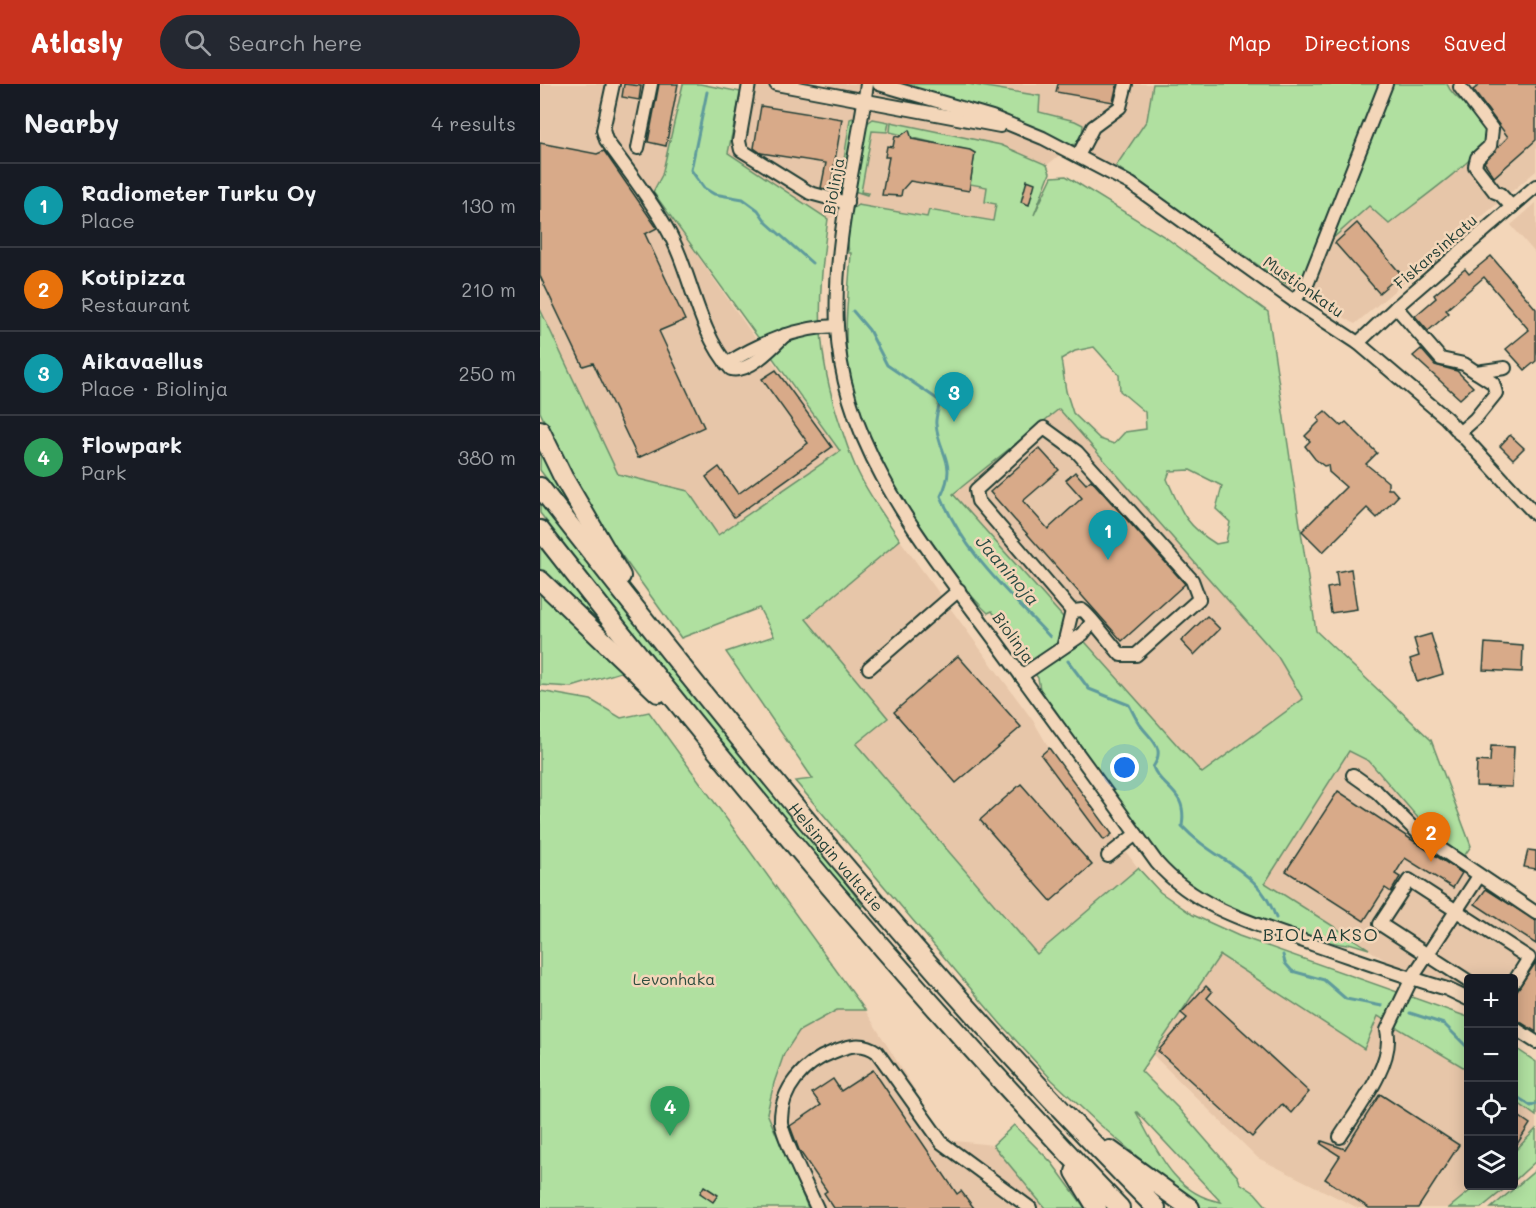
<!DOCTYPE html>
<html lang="en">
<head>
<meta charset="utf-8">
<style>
	:root { --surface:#171b24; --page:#242831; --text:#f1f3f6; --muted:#9ea1a6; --line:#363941; --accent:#c8321e }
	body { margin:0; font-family:Mali,sans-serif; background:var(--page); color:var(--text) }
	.controls { position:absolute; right:18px; bottom:18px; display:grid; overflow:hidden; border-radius:6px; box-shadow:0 3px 15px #0003 }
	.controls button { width:54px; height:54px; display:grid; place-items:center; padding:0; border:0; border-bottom:2px solid var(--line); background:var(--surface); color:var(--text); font:30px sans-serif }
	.you { position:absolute; left:585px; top:684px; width:21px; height:21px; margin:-15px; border:4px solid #fff; border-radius:50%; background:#1a73e8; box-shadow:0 0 0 9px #1a73e833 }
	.badge { display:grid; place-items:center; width:39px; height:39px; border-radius:50%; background:var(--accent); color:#fff; font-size:20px; font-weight:700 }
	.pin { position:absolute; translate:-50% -50px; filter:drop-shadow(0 2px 3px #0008) }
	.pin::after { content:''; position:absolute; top:32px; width:21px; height:18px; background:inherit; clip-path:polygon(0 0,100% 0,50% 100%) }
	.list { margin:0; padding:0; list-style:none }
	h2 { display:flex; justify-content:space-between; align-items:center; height:78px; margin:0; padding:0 24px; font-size:26px }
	h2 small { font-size:20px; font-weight:400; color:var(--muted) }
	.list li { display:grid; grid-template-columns:39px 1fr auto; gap:18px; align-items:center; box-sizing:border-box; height:84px; padding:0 24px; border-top:2px solid var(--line) }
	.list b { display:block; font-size:22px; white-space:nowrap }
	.list p { margin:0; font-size:20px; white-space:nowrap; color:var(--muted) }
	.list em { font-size:20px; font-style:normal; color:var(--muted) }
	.icon { flex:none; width:33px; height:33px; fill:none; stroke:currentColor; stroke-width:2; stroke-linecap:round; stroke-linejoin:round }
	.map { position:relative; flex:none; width:996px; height:1124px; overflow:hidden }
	header { display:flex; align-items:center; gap:36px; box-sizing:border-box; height:84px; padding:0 30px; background:var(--accent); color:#fff }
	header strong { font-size:28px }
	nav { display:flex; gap:33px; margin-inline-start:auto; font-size:21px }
	.search { width:420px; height:54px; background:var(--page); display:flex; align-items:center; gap:15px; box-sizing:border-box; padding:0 21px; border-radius:33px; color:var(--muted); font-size:22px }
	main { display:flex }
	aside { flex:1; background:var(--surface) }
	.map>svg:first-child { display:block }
</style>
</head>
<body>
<header>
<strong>Atlasly</strong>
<div class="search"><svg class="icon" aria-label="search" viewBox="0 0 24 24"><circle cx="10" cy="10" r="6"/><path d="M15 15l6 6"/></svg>Search here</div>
<nav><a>Map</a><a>Directions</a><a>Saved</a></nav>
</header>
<main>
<aside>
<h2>Nearby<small>4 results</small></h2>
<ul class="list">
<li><span class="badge" style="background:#0f9aa8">1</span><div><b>Radiometer Turku Oy</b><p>Place</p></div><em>130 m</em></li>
<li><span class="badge" style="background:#e8710a">2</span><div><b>Kotipizza</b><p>Restaurant</p></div><em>210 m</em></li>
<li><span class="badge" style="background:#0f9aa8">3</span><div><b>Aikavaellus</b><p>Place · Biolinja</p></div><em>250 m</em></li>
<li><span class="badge" style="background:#2e9e5b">4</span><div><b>Flowpark</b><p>Park</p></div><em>380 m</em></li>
</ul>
</aside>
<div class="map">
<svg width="996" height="1124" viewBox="0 0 996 1124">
	<rect width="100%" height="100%" fill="#f3d6b9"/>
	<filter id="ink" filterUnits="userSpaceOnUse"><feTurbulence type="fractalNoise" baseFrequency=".0167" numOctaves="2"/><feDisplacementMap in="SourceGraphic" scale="12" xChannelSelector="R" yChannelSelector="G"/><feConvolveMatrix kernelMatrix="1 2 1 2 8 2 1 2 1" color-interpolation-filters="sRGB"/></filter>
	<g filter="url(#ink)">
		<!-- built -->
		<g fill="#e7c6a9">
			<polygon points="0,0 143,0 122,91 113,108 215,254 300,367 178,452 148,407 78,390 0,225"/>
			<polygon points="199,0 613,0 607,36 572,89 526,66 507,81 488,143 389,126 387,133 318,121 288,135 187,69 201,8"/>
			<polygon points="907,0 996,0 996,87 815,240 758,206 783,178 791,156 830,121 849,140 932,25 911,9"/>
			<polygon points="996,119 996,170 971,141"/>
			<polygon points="519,325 738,573 763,615 662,690 413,410"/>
			<polygon points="360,456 494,638 509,664 598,784 497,870 316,660 347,634 265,535"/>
			<polygon points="809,667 829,677 897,756 996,822 996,953 974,938 974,894 928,894 928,909 919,903 862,887 725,799"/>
			<polygon points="680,870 824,965 838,932 928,986 928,1102 936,1102 909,1124 818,1124 718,1074 613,971"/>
			<polygon points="297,926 325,926 406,1056 453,1061 505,1124 268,1124 227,1029 244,970 259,947"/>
			<polygon points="974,1016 996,1032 996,1045 974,1068"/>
		</g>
		<!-- green -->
		<g fill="#b0e0a0" stroke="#688e6a" stroke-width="1.5" fill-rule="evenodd">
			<path d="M143,0H160L201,8L188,69L288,135C277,213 275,268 301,343C306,358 311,375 319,390C330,413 346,434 360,456L266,535L348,634L316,660L497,870L598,784L620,808L653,831L699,852L928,933V986L838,932L824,965L680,871L601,987L638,1024L698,1093L700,1099L715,1109L728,1124H661L647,1115L559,1040L512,996L459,938L255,697L273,695L186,568L234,552L219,524L141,554L72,458L30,390L0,328V225L78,390L148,407L178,451L300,367L113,108L122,91ZM596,1028H597L681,1118C634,1111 616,1064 596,1028Z"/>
			<polygon points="351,0 428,0 500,12 499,28 535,37 543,41 541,59 531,61 492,43"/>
			<path d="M613,0H907C914,18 940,25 946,45C948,48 947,56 945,58C933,79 871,122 849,140L829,122L791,156L783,178L758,206L738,195L576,82L607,36Z"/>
			<polygon points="313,34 314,42 303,106 299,110 310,35"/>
			<polygon points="333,35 349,38 347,48 332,47 321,108 328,109 327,111 314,107 326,40"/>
			<path d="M351,38L461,61L507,81L510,89L494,131L512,93L526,92L625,153L728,228L776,547L891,656L931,762L923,774L897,756L829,677L809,667L725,799L829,865L809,859L807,861C764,855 671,822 638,793C618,776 603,750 588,728C558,687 529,646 500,605L498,594L452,527L448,529C430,512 416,492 402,472C359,414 316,349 307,275C304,240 309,204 311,169H309L307,152L312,125L318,121L387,133L389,126L453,137L456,120L445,118L447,103L430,100L435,69L350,48ZM554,263L579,291L580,307L605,328L606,345L585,348L574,360L560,355L533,329L526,307L521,275L535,267ZM519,325L738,573L763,615L662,689L413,410ZM650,386L682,402L676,425L690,438L686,458L676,460C645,441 641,427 627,395L630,387Z"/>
			<polygon points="0,357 35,425 31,427 0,386"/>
			<path d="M0,417L134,589L299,790L323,822L320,825C210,695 104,563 0,429Z"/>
			<polygon points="0,463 75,557 0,489"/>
			<polygon points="0,505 84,587 32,603 0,601"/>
			<polygon points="0,607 51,616 81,634 109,628 325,926 297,926 259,947 244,970 234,999 227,1029 268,1124 0,1124"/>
			<polygon points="974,963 996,978 996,1032 974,1016"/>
			<polygon points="474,1041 512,1079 545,1124 505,1124 453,1061"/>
			<polygon points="996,1045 996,1077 974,1097 974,1068"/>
			<polygon points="996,1086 995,1124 951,1124"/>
			<polygon points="936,1102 968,1102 941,1124 909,1124"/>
		</g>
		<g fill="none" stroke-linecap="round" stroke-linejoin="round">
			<!-- stream -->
			<g stroke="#5f9b9c" stroke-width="3">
				<polyline points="167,8 151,86 164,104 174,110 203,115 218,126 227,139 272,179"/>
				<path d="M313,227L329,246L347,281L400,317C399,324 395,334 396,340C399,371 418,378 401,412C424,469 469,509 510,553"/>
				<path d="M528,577L549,605L589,621C593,628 596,636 601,642C612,657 626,664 613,683C621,705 648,706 642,742C675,778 719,784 736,834"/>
				<polyline points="743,871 745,879 752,887 784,896 806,915 842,922"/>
				<polyline points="870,929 904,940 928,964"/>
				<polyline points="974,1011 991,1022 996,1020"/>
			</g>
		</g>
		<!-- building -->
		<g fill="#d8aa89" stroke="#1f3d34" stroke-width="1.5">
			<polygon points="84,0 101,2 99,16 82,13"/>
			<polygon points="119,0 138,0 126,62 108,58"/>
			<polygon points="518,0 577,0 573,18 516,8"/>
			<polygon points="941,0 996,0 996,56 954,93 944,78 968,53 933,6"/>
			<polygon points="221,22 302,35 290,106 281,104 286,79 221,69 214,64"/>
			<polygon points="369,46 372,55 430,66 435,69 429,107 370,97 362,106 361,112 342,111 349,73 345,73 347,62 353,63 355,52 359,53"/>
			<polygon points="0,59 57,70 64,67 117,144 105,150 145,236 119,247 164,343 98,374 53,279 43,282 0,192"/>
			<polygon points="487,96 495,99 489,121 481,118"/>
			<polygon points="817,139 861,190 839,209 795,159"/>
			<polygon points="951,172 996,225 996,277 985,286 966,265 989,246 944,193 906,226 909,229 888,247 875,232 896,214 894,211 925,185 929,190"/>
			<polygon points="881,265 895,281 917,287 933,303 920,315 873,272"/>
			<polygon points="236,286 292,363 194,433 166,393 179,383 198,410 268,359 222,295"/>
			<polygon points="785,327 801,342 806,338 837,369 826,380 848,398 848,405 852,405 858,412 837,434 827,424 783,468 762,447 806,403 789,388 788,381 784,382 775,375 765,362 770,357 765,352 780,337 777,334"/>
			<polygon points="970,351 984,364 973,375 960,362"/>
			<polygon points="499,364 519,386 483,417 508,445 542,414 526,396 535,388 546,400 551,396 645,500 582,557 450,408"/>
			<polygon points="811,485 817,525 791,529 787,504 798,502 796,488"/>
			<polygon points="667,532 680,545 654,571 641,557"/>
			<polygon points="891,550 903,590 877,598 870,575 879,572 874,555"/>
			<polygon points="945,559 983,562 982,588 943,586"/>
			<polygon points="418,572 481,643 416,699 354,628"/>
			<polygon points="951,662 974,663 972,703 936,702 937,677 950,678"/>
			<polygon points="509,664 572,750 564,756 501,671"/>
			<polygon points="481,700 552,781 511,817 440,736"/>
			<polygon points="798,707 922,789 913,804 865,774 855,790 860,793 851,808 845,804 824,837 746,787"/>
			<polygon points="988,766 996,767 996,785 984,783"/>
			<polygon points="946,805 996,837 996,860 935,820"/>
			<polygon points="996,878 996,948 974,934 974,911"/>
			<polygon points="666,902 672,908 667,914 769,1008 751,1029 742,1020 712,1053 618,967 647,934 641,929"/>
			<polygon points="333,986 417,1110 421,1107 434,1124 294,1124 284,1109 287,1107 259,1066 250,1042 281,1021 272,1009 293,995 301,1007"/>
			<polygon points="840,1010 919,1061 878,1124 829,1124 785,1095 800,1072 781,1060 782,1057 805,1065"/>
			<polygon points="974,1029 990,1040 974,1065"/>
			<polygon points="164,1102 178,1111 173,1118 160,1109"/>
		</g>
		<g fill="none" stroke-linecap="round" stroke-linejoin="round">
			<!-- minor casing -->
			<g stroke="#1f3d34" stroke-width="16">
				<g id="minor">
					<path d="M73,0L63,46L66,56C86,84 109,113 126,143C152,188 156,245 191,285C209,289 233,263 245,251"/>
					<polyline points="209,0 199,57 201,66 270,109 307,119"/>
					<polyline points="236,0 460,42"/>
					<path d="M327,0C315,80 293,161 297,242C302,369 392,469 463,567C515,638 566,708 617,779C658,826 719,841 775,861C819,876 862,892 907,905L928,915"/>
					<polyline points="339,0 452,33 503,54 591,100 754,217 818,259 906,334 996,431"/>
					<polyline points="920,3 952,45 950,62 937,74 935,82 955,108 960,110 972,123"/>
					<polyline points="98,64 111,0"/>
					<polyline points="538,72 553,43 580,23 586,0"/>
					<polyline points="754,217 768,198 846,0"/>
					<polyline points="856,223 901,275 924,280 936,288 965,284"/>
					<polyline points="818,259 856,223 996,102"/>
					<path d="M186,280C221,259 256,243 297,242"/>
					<path d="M504,344L537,368L652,496L659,515L596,571H581C575,565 546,527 542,526C542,526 533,527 532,527L438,417L436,406Z"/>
					<polyline points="919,349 935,335 956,309 953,299 936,288"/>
					<polyline points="524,560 532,527"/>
					<polyline points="329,584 419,506"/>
					<polyline points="481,592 543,550 552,538"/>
					<polyline points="813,691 837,708 880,751 996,829"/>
					<polyline points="568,772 596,750"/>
					<polyline points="928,897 840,840 869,796 989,874 974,898"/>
					<polyline points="974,944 996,958"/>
					<path d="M800,1053C817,1026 855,979 847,946L872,894L939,792"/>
					<path d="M277,1124C269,1107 242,1052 241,1038C240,1005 264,979 293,968C308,962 322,957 337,968L402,1059L490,1124"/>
				</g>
			</g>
			<!-- highway casing -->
			<g stroke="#1f3d34" stroke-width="22">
				<g id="highway">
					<polyline points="0,346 23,393 81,492"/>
					<path id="s1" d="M0,403C196,654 391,898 616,1124"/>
					<path d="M0,446C183,680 373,909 580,1124"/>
					<polyline points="0,496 118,609"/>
					<polyline points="570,1066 650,1124"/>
					<polyline points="535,1088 557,1124"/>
				</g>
			</g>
			<!-- minor -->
			<use href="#minor" stroke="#f3d6b9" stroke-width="12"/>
			<!-- highway -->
			<use href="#highway" stroke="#f3d6b9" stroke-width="18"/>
		</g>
	</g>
	<g text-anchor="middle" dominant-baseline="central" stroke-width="5" stroke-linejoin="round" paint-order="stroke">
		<!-- street labels -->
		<g font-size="16" fill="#1f3d34" stroke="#f3d6b9">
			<text transform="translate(293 102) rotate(-80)">Biolinja</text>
			<text transform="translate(895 167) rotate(-41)">Fiskarsinkatu</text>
			<text transform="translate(764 202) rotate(35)">Mustionkatu</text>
			<text transform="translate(474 553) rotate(54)">Biolinja</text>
			<text stroke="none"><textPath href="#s1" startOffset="474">Helsingin valtatie</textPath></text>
		</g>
		<!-- park labels -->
		<g font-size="16" fill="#2e4d3f" stroke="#f3d6b9">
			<text x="134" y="894">Levonhaka</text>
		</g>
		<!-- water labels -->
		<g font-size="18" font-style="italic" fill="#2a4d45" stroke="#f3d6b9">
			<text transform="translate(468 486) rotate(49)">Jaaninoja</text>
		</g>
		<!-- neighbourhood labels -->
		<g font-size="18" letter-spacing="1.5" fill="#1f3d34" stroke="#f3d6b9">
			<text x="781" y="850">BIOLAAKSO</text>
		</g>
	</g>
</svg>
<div class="controls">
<button>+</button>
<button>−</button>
<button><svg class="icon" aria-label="locate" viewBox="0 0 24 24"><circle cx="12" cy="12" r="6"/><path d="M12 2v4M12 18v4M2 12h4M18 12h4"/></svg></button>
<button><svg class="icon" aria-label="layers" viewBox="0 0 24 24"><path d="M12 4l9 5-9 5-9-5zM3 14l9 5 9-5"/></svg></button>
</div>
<div class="you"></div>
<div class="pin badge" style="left:568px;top:476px;background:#0f9aa8">1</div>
<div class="pin badge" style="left:891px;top:778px;background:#e8710a">2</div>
<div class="pin badge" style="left:414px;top:338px;background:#0f9aa8">3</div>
<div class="pin badge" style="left:130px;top:1052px;background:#2e9e5b">4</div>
</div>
</main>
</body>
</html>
